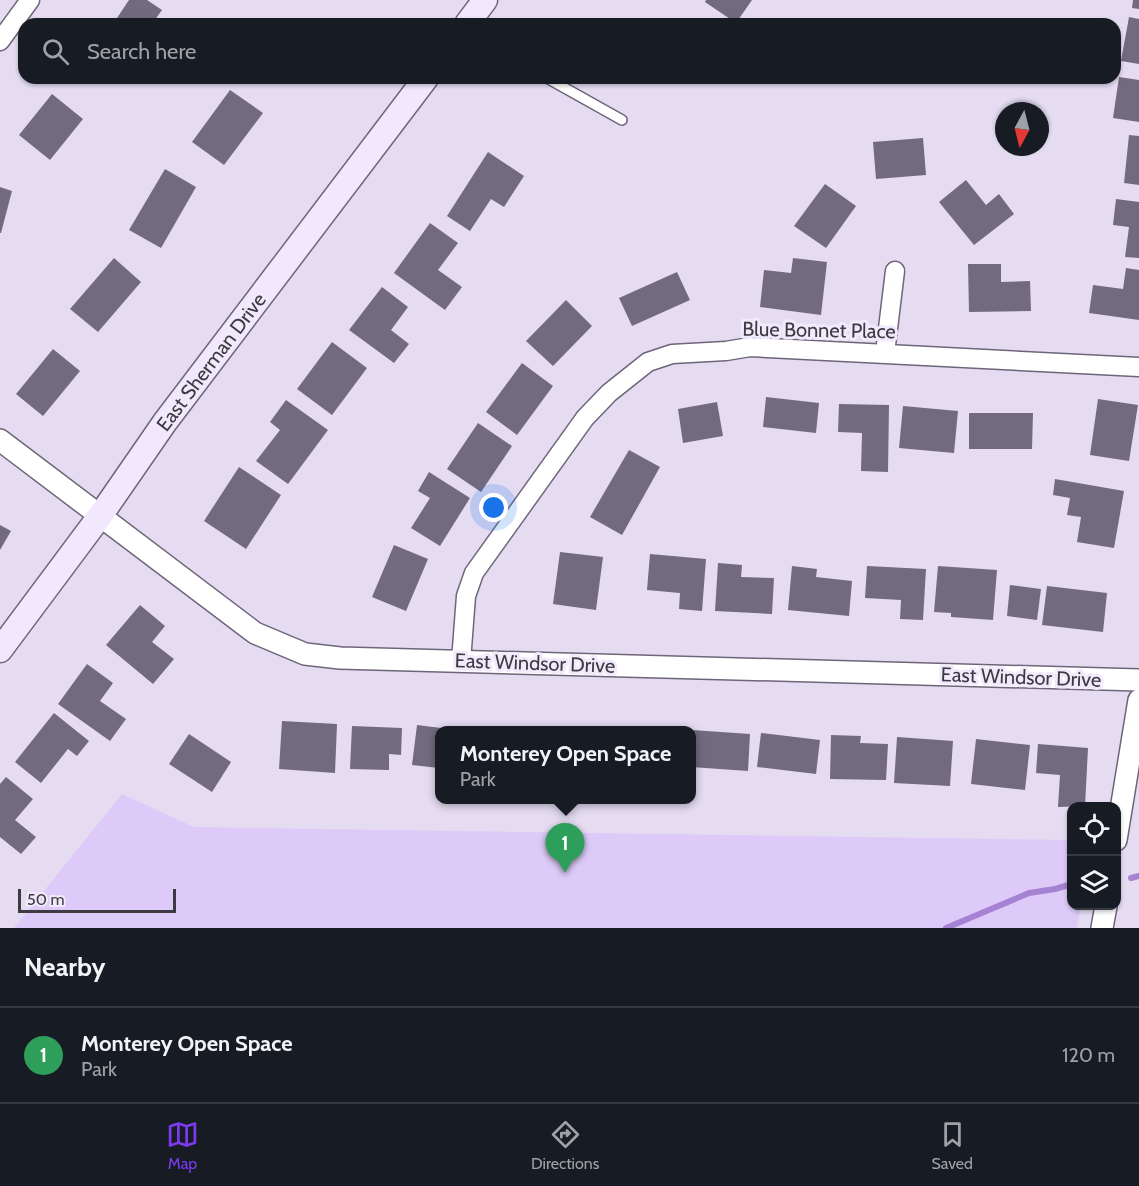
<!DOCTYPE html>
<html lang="en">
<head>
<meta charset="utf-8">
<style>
	:root { --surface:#171b24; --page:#20242c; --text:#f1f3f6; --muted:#9ea1a6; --line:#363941; --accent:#7c3aed }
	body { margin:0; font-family:Cabin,sans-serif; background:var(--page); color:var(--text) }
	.controls { position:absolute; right:18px; bottom:18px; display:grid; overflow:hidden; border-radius:12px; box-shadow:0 2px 4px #0004 }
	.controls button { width:54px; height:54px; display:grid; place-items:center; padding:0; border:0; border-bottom:2px solid var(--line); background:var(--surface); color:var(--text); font:30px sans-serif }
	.compass { position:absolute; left:995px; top:102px; width:54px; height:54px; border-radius:50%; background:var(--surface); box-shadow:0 2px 4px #0004; rotate:187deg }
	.scale { position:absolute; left:18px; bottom:15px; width:158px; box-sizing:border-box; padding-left:6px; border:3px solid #3d3a42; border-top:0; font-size:16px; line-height:21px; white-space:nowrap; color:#3d3a42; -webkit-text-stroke:4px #f1eafc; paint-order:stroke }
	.you { position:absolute; left:494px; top:508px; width:21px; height:21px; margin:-15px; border:4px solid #fff; border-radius:50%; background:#1a73e8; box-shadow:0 0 0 9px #1a73e833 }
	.badge { display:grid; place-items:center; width:39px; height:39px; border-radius:50%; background:var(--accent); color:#fff; font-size:20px; font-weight:700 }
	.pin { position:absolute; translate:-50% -50px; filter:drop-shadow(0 2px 3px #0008) }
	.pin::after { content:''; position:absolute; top:32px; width:21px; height:18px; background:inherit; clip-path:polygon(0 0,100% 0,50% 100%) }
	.popup { position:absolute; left:435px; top:726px; width:261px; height:78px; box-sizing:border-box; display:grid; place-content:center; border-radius:12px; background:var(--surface); filter:drop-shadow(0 2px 4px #0005); font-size:20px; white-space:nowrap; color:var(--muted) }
	.popup b { font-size:22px; color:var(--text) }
	.popup::after { content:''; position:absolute; left:50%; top:100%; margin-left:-12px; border:12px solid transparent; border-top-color:var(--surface) }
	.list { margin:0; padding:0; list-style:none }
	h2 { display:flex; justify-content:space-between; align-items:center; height:78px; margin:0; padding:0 24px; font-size:26px }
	h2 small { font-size:20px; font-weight:400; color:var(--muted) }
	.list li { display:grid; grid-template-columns:39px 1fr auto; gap:18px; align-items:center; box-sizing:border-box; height:96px; padding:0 24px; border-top:2px solid var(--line) }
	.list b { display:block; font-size:22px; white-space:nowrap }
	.list p { margin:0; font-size:20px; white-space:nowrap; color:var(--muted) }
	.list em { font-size:20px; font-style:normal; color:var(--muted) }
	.icon { flex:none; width:33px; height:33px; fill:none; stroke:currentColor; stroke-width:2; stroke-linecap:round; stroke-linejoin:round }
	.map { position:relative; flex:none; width:1139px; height:928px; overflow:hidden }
	.search { position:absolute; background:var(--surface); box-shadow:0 2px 4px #0004; left:18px; right:18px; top:18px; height:66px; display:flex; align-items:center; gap:15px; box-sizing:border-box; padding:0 21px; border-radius:18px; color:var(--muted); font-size:22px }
	.sheet { height:174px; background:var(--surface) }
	nav { display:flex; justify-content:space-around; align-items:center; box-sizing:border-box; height:84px; border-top:2px solid var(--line); background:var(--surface); font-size:16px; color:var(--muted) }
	nav a { display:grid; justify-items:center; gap:3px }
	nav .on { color:var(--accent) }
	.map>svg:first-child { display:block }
</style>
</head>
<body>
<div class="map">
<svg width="1139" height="928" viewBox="0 0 1139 928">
	<rect width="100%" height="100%" fill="#e5dcf2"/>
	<!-- green -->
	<polygon fill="#ddcaf8" points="122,794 194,827 1071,840 1072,906 1081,906 1077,928 14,928"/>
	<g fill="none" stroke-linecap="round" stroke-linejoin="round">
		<!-- stream -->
		<g stroke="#a682d3" stroke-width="6">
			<polyline points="1131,878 1139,876"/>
			<polyline points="946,928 1029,893 1055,889 1072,884"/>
		</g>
	</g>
	<!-- building -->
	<g fill="#726a7e">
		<polygon points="129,0 147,0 162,10 152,24 113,24"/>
		<polygon points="706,0 752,0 736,23 705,2"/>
		<polygon points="1133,0 1139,0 1139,9 1132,8"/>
		<polygon points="1129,17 1139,19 1139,64 1121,61"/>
		<polygon points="1119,77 1139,80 1139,122 1113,118"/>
		<polygon points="230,90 263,113 224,165 192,142"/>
		<polygon points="52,94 83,119 50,160 19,135"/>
		<polygon points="1129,135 1139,136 1139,185 1124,183"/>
		<polygon points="923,138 926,175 876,179 873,142"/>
		<polygon points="488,152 524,176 504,207 491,199 470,231 447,216"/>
		<polygon points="165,169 196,187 161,248 129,230"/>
		<polygon points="966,180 986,205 999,194 1014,214 974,245 939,202"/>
		<polygon points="825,184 856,206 826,248 794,226"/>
		<polygon points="0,187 12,191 1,233 0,233"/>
		<polygon points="1116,199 1139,202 1139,258 1125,257 1129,227 1113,225"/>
		<polygon points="430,223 458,243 438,270 462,287 445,310 394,273"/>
		<polygon points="114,258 141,282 98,332 70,309"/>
		<polygon points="793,258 827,262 821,315 760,307 764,270 791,273"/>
		<polygon points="968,264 1001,264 1001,282 1030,281 1031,311 969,312"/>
		<polygon points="1126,268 1139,270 1139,320 1089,313 1093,285 1123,289"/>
		<polygon points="677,272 690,300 632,326 619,298"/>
		<polygon points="382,287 408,307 391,330 409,344 394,363 349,330"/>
		<polygon points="566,300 592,326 553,366 526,341"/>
		<polygon points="332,342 367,368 332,415 297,389"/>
		<polygon points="53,349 80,371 43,416 16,394"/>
		<polygon points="522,363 553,386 517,435 486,412"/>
		<polygon points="766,397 819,403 816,433 763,427"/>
		<polygon points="1098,399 1138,405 1129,461 1090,455"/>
		<polygon points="286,400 328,430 288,484 256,461 280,430 270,422"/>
		<polygon points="717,402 723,436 683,443 678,409"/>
		<polygon points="839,404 889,405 888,472 861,471 862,433 838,432"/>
		<polygon points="903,406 958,411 954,453 899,448"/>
		<polygon points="969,413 1033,413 1032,449 969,449"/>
		<polygon points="478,423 512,446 481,492 447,469"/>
		<polygon points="629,450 660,467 622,535 590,517"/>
		<polygon points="239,467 281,495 246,549 204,521"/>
		<polygon points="429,472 470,498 440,546 411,528 430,498 418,491"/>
		<polygon points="1055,479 1124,491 1114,548 1077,542 1081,517 1067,515 1070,498 1053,495"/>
		<polygon points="0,525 11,531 0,550"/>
		<polygon points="394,545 428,559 406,611 372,597"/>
		<polygon points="560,552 603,557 596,610 553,604"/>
		<polygon points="650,554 706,559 702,611 679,609 680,593 647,590"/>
		<polygon points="718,563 742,565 741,577 774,578 772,614 715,611"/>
		<polygon points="792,566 817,569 816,577 852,581 849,616 788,610"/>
		<polygon points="867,566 926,569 923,620 900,619 901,600 865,598"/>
		<polygon points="938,566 997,570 993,620 951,617 951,613 934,612"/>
		<polygon points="1010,585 1041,589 1037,620 1007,616"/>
		<polygon points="1047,586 1107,593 1103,632 1042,625"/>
		<polygon points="140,605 165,626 152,642 174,659 153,684 106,645"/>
		<polygon points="87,664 113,683 100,701 126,719 110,741 58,704"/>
		<polygon points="54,713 89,741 77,756 68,749 41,783 15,762"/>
		<polygon points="282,721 337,724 335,773 279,769"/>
		<polygon points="417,725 449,729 439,730 439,768 412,765"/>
		<polygon points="352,726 402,728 401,755 389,754 389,770 350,769"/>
		<polygon points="487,727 510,729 510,730 486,730"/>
		<polygon points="692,730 750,734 748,771 691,767"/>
		<polygon points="761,733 820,740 816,774 757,767"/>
		<polygon points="189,734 231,762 212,792 169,764"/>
		<polygon points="831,735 861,736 860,743 888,744 886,780 830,779"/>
		<polygon points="897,737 953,741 950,786 894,783"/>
		<polygon points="976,739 1030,745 1025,790 971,784"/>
		<polygon points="1038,744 1088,748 1085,806 1058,807 1060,775 1036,773"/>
		<polygon points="6,777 33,799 15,820 36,837 21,854 0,837 0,784"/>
	</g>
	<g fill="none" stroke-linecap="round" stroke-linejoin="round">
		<!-- service casing -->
		<g stroke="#6d6578" stroke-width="12">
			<polyline id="service" points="547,78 622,120"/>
		</g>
		<!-- minor casing -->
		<g stroke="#6d6578" stroke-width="21">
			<g id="minor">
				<polyline points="0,41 30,0"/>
				<polyline points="885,353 895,271"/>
				<polyline points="461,661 466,596 474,573 585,418 609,393 648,362 672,354 726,351 750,347 1139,367"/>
			</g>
		</g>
		<!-- tertiary casing -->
		<g stroke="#6d6578" stroke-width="24">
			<g id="tertiary">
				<polyline points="0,440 255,633 305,654 340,658 1139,680"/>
				<polyline points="1116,840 1139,700"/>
				<polyline points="1102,928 1106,906"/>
			</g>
		</g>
		<!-- secondary casing -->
		<g stroke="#6d6578" stroke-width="27">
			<g id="secondary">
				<polyline points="467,24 485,0"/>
				<polyline points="0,650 100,516 165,422 426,78"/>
			</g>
		</g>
		<!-- service -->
		<use href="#service" stroke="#fff" stroke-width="9"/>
		<!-- minor -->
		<use href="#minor" stroke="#fff" stroke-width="18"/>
		<!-- tertiary -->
		<use href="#tertiary" stroke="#fff" stroke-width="21"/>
		<!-- secondary -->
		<use href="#secondary" stroke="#f1e8fe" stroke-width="24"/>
	</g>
	<g text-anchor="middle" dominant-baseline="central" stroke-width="6" stroke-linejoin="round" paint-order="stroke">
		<!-- street labels -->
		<g font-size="20" fill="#3d3a42" stroke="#f1eafc">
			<text transform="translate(819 330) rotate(1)">Blue Bonnet Place</text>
			<text transform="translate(211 362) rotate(-53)">East Sherman Drive</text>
			<text transform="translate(535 663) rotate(2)">East Windsor Drive</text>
			<text transform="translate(1021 677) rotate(2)">East Windsor Drive</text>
		</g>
	</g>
</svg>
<div class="controls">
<button><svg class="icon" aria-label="locate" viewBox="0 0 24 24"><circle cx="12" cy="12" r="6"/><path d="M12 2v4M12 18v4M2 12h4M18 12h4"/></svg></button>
<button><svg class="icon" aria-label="layers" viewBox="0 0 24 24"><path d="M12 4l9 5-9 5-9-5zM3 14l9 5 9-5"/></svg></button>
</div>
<svg class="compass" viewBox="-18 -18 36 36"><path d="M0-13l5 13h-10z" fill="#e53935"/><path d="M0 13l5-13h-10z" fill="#9ea1a6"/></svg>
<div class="scale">50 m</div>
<div class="you"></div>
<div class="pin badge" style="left:565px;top:873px;background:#2e9e5b">1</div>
<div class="popup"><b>Monterey Open Space</b>Park</div>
<div class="search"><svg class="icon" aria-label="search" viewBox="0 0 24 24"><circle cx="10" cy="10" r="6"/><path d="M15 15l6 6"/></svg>Search here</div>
</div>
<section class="sheet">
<h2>Nearby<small></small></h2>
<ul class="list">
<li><span class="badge" style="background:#2e9e5b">1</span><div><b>Monterey Open Space</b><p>Park</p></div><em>120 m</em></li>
</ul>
</section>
<nav>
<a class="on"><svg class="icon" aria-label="map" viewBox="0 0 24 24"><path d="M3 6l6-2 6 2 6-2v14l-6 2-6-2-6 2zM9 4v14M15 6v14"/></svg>Map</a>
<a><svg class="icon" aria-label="directions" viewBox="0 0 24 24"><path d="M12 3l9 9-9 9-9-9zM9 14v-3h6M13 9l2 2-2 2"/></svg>Directions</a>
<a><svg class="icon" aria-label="saved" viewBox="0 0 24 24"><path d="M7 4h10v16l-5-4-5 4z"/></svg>Saved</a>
</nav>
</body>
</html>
